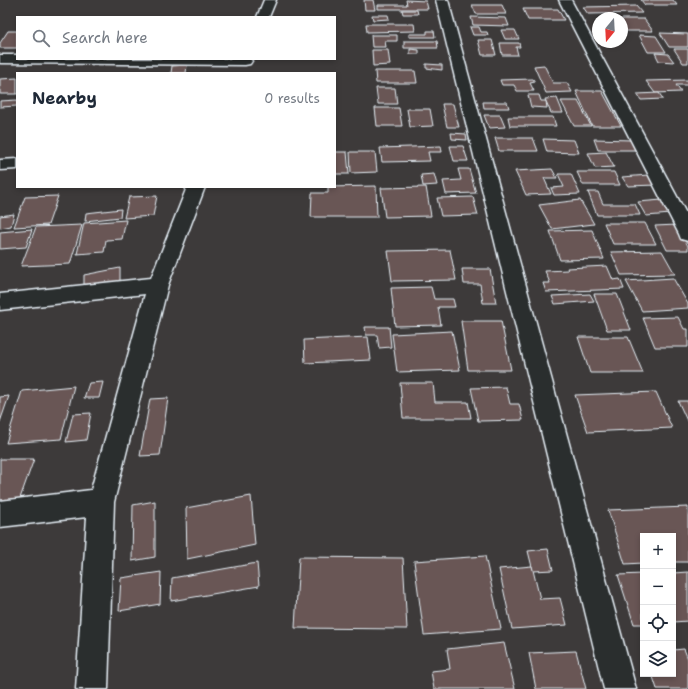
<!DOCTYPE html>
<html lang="en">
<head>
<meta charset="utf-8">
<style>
	:root { --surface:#fff; --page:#f2f2f3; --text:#1f2937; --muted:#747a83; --line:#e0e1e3 }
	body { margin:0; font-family:"Shantell Sans",sans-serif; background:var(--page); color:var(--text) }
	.controls { position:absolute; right:12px; bottom:12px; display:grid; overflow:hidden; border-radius:0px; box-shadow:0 2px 6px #0003 }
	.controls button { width:36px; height:36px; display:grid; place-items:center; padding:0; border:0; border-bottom:1px solid var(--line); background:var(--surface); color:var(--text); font:20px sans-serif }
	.compass { position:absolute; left:592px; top:12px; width:36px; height:36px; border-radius:50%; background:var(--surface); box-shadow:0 2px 6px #0003; rotate:198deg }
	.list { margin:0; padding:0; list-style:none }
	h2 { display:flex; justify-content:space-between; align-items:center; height:52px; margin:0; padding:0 16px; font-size:17px }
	h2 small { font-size:13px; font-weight:400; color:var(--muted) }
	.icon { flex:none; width:22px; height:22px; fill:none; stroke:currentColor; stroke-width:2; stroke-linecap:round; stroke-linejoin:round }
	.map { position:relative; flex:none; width:688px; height:689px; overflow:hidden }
	.search { position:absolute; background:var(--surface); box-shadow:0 2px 6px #0003; left:16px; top:16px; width:320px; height:44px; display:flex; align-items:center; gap:10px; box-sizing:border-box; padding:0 14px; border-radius:0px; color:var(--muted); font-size:15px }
	.panel { position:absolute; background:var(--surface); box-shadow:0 2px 6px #0003; left:16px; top:72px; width:320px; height:116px; border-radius:0px }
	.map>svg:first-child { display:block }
</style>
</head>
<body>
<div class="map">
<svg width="688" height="689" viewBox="0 0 688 689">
	<rect width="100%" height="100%" fill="#3d3a3a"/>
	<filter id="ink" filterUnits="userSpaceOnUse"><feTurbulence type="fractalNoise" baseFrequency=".025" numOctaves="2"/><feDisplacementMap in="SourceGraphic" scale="8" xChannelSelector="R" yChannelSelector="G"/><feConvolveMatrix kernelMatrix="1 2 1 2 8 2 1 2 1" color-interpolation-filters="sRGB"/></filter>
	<g filter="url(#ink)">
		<!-- building -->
		<g fill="#695755" stroke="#e8f1f8">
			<polygon points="364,0 373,0 375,10 365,10"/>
			<polygon points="406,0 426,1 428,9 378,9 378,5 407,5"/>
			<polygon points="641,0 673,0 677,5 645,5"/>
			<polygon points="472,5 502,5 506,14 476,14"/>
			<polygon points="636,6 642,13 588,14 583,7"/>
			<polygon points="523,9 558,9 564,20 528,20"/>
			<polygon points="402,10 417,10 418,14 403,14"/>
			<polygon points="372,15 388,15 389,19 373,20"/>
			<polygon points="471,17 506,18 509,26 473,25"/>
			<polygon points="622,19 644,19 653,31 623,31"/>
			<polygon points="366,24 414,24 415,31 367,32"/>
			<polygon points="470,27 479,27 481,32 487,32 488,35 473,35"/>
			<polygon points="501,30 515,30 519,39 505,39"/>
			<polygon points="8,31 17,31 17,48 0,48 0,43"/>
			<polygon points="427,31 434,31 435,37 409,37 409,34 427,34"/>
			<polygon points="660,33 688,34 688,47 669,47"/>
			<polygon points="371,35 397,35 397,41 385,41 386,47 372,47"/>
			<polygon points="639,35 656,36 666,52 648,52"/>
			<polygon points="478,40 492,40 496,55 482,55"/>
			<polygon points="404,41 437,41 438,48 404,48"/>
			<polygon points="500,43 519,43 520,47 516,47 518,55 502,55"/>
			<polygon points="410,49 419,50 419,54 410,54"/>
			<polygon points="674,49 688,49 688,63 683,63"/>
			<polygon points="372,50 388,50 390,65 373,66"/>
			<polygon points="655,53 668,54 674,62 659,61"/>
			<polygon points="426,64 442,65 442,70 426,68"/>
			<polygon points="187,65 186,73 171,73 172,66"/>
			<polygon points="544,65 553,83 567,83 572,92 546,93 534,66"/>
			<polygon points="375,71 415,71 417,83 376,83"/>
			<polygon points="17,78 17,94 0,94 0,79"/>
			<polygon points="533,79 535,82 530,83 534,91 517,91 514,85 502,85 500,80"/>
			<polygon points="688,80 688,85 676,85 681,92 655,93 646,81"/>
			<polygon points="376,88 395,88 397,104 378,104"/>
			<polygon points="576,91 602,91 621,126 592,126"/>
			<polygon points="659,93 663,99 641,100 637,94"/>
			<polygon points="528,95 539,95 541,101 546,101 547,108 531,107"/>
			<polygon points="557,98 563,113 551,113 545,99"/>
			<polygon points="17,100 17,106 0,107 0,101"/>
			<polygon points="561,101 578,101 591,126 574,126"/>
			<polygon points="483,102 507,102 509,108 484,108"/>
			<polygon points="442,104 453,104 459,127 447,127"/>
			<polygon points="375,108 399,108 402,126 377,126"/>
			<polygon points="407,109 430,109 433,126 410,127"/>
			<polygon points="484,115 500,115 505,127 489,128"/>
			<polygon points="508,117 553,117 556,126 510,126"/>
			<polygon points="451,133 466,134 467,140 452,139"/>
			<polygon points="495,138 533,138 538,151 499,151"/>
			<polygon points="543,139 574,140 579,153 547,152"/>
			<polygon points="594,139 631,140 636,150 598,150"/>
			<polygon points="441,146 442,152 428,152 430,161 382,162 380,148"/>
			<polygon points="450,146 463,146 468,161 454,161"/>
			<polygon points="335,152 347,152 349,174 335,174"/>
			<polygon points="350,152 375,152 377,172 351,173"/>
			<polygon points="606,152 614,167 595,168 588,153"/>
			<polygon points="458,169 469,169 476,193 446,194 443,181 461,180"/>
			<polygon points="552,169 557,178 544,178 551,194 526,195 515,171"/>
			<polygon points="577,172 614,172 620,185 583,185"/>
			<polygon points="434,174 437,185 423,186 421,175"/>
			<polygon points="558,174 571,174 580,194 554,195 551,188 564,187"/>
			<polygon points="649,175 656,185 628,186 622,177"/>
			<polygon points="376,186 377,217 311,217 312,193 328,193 328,187"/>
			<polygon points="426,187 431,216 385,217 381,188"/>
			<polygon points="588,192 598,192 603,204 635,204 640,215 597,215"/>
			<polygon points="58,196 48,225 14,227 25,197"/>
			<polygon points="157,196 153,216 124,218 129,197"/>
			<polygon points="473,197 478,215 441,216 437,198"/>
			<polygon points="580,200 594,224 552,229 539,205"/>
			<polygon points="662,200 671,214 646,216 638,202"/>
			<polygon points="121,209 120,217 85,221 86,213"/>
			<polygon points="14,214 11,226 0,228 0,216"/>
			<polygon points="126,220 122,239 106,240 104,252 77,254 84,223"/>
			<polygon points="604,223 645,223 656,244 613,244"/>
			<polygon points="82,225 70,264 21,266 36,227"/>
			<polygon points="677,225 688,246 688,250 667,250 655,226"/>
			<polygon points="32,229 26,247 0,249 0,232"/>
			<polygon points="592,230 604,259 560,260 550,231"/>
			<polygon points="450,250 456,280 392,281 388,251"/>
			<polygon points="662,251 675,274 621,275 611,252"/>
			<polygon points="607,266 613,280 620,279 624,289 546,292 543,283 550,283 545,271 568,270 567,268"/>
			<polygon points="120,268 120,283 84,290 84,275"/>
			<polygon points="462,269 490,269 496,303 483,303 480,284 464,284"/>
			<polygon points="673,278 688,304 688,308 642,311 626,281"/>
			<polygon points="431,287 434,299 453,299 455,307 438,307 441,325 395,326 391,288"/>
			<polygon points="590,294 594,301 555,304 552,296"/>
			<polygon points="594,294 617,294 631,330 607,330"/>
			<polygon points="678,317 684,329 688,329 688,347 655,347 643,318"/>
			<polygon points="461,321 501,321 511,370 468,370"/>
			<polygon points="365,327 389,327 391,347 379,348 377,335 366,335"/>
			<polygon points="452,331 460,370 397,372 392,334"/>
			<polygon points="368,337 371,360 305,363 304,340"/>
			<polygon points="578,337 628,337 643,373 590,373"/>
			<polygon points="103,382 99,398 84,398 89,383"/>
			<polygon points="400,383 433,383 435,402 468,402 471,418 403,418"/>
			<polygon points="74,386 61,439 6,443 22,391"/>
			<polygon points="506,387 510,404 519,404 523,420 478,421 471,388"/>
			<polygon points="656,392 672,428 588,432 575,395"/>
			<polygon points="9,396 0,422 0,397"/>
			<polygon points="168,398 160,455 140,456 150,399"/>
			<polygon points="678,401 688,401 688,423"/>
			<polygon points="91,413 86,440 66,442 73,414"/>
			<polygon points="0,459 34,459 19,501 0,501"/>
			<polygon points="251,496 255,545 187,559 186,508"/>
			<polygon points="155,501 155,557 132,561 133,505"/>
			<polygon points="688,507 688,562 673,562 673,536 643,536 643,563 625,564 608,510"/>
			<polygon points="548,549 553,570 533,571 528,551"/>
			<polygon points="485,556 501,629 424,635 414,561"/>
			<polygon points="299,557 403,558 407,629 295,628"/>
			<polygon points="257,563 259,586 171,601 172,578"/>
			<polygon points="532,566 540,599 560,598 567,625 512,629 499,569"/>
			<polygon points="161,572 160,604 119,611 121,578"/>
			<polygon points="688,572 688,621 673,622 673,573"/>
			<polygon points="643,574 643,624 634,624 618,575"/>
			<polygon points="504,643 515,689 434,689 431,671 450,669 447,649"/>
			<polygon points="684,649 688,659 688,689 657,689 652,674 673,674 673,650"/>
			<polygon points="576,651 586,689 536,689 529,653"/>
		</g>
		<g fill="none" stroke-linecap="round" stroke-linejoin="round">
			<!-- street casing -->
			<g stroke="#e8f1f8" stroke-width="3">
				<g id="street">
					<polygon points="264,0 276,0 269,17 257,17"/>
					<polygon points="436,0 448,0 636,689 604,689"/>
					<polygon points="559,0 571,0 688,217 688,241 681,239 679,234"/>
					<polygon points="0,55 17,55 17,59 250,59 252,61 250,64 245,65 0,63"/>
					<polygon points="17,159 17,169 0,170 0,160"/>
					<polygon points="187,187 205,187 168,285 114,502 108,689 76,689 87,517 0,527 0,501 91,490 145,294 0,310 0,294 151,278"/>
				</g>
			</g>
			<!-- street -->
			<use href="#street" fill="#2a2d2e" fill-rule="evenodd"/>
		</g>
	</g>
</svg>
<div class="controls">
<button>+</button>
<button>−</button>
<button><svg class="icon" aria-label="locate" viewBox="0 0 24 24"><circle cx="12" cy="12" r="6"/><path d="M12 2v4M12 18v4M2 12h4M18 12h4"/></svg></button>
<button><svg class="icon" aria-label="layers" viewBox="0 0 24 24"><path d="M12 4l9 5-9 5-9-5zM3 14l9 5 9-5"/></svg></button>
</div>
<svg class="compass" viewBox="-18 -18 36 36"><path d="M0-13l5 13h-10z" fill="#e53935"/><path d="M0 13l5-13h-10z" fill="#747a83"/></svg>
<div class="search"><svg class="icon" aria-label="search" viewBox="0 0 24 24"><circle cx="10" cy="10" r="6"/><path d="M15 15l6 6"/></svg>Search here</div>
<section class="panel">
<h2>Nearby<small>0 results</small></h2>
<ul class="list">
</ul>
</section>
</div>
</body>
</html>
